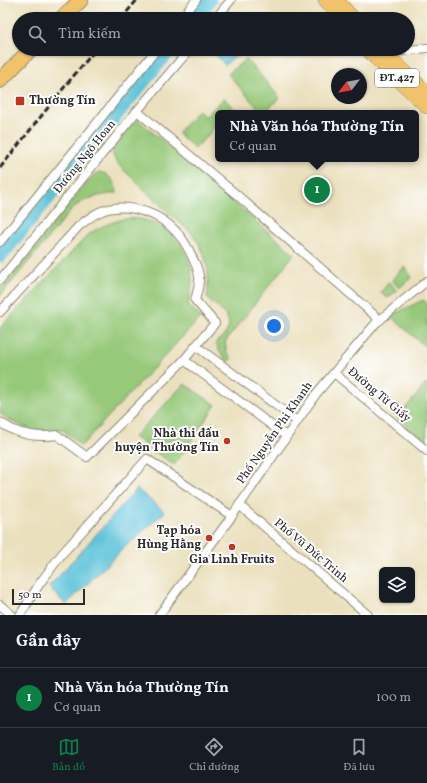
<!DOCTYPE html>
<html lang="vi">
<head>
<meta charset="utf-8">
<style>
	:root { --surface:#171b24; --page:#242831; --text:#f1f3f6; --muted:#9ea1a6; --line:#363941; --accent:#0b8043 }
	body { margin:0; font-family:Vollkorn,serif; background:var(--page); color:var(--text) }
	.controls { position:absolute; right:12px; bottom:12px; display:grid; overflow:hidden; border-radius:6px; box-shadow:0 1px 3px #0004 }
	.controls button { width:36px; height:36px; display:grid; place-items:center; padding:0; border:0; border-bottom:1px solid var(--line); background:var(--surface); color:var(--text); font:20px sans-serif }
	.compass { position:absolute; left:331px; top:68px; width:36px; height:36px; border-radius:50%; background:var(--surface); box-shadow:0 1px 3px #0004; rotate:239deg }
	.scale { position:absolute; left:12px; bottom:10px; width:73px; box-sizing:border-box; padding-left:4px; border:2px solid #2b2b2b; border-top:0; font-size:11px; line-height:14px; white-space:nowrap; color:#2b2b2b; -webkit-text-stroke:3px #fff; paint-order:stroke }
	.you { position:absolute; left:274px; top:326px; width:14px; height:14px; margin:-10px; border:3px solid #fff; border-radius:50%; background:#1a73e8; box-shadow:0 0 0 6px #1a73e833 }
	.badge { display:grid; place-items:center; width:26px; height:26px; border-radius:50%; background:var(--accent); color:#fff; font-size:13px; font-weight:700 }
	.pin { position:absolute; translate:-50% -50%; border:2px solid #fff; box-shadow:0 1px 4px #0006 }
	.popup { position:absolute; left:215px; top:110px; width:204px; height:52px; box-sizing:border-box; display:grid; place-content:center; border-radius:6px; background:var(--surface); filter:drop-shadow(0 1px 3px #0005); font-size:13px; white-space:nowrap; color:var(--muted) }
	.popup b { font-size:15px; color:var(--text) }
	.popup::after { content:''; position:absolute; left:50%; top:100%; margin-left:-8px; border:8px solid transparent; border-top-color:var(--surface) }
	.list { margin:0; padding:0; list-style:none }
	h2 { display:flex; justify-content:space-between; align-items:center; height:52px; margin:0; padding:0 16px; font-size:17px }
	h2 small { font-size:13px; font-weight:400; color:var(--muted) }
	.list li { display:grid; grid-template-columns:26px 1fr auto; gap:12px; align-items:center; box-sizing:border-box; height:60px; padding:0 16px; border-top:1px solid var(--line) }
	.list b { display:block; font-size:15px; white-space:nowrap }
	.list p { margin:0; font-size:13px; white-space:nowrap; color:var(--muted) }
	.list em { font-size:13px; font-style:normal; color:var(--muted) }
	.icon { flex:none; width:22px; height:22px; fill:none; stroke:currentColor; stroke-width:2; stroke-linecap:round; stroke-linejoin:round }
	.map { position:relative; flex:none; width:427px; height:615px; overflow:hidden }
	.search { position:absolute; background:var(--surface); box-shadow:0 1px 3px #0004; left:12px; right:12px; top:12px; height:44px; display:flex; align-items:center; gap:10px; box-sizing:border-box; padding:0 14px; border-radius:22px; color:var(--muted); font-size:15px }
	.sheet { height:112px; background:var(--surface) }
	nav { display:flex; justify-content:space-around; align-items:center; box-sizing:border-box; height:56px; border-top:1px solid var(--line); background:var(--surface); font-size:11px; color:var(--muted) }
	nav a { display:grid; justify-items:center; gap:2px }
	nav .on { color:var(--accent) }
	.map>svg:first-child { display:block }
</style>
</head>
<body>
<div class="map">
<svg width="427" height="615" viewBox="0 0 427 615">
	<rect width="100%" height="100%" fill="#fff"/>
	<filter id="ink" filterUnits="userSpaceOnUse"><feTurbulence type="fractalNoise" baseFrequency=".025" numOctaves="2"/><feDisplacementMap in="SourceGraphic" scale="8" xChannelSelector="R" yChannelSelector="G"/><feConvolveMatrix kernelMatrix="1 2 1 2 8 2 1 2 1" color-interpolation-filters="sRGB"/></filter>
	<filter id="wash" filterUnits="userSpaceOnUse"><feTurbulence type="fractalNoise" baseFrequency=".012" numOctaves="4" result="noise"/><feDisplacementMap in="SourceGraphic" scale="16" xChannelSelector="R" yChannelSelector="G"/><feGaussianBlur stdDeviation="0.9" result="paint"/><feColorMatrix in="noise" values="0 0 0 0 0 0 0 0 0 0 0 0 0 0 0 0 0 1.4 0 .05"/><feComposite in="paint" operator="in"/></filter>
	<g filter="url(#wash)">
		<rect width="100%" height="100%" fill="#ebe0bd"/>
		<!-- green -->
		<g fill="#97c97a" stroke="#617a52">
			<polygon points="246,59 280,98 263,113 262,113 228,74"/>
			<polygon points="224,98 238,113 218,113 218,130 215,127 195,149 178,133 198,110 205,117"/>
			<path d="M137,119L294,254L225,342L227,354L232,358L228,362C221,356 218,350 216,342C242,324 223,312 207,298C209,279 209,261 199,244C192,231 179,222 167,212C156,201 145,190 134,180C128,173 117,166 114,157C112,154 113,151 114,148Z"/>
			<path d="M99,172C109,173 116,183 117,193C99,196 88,196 73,208L0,296V289L89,180L93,175Z"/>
			<path d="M124,219C129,219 135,218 140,219C169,224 192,251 192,280C192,288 189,297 188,305L201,317L81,446L62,429C43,432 30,431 13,422C8,419 4,417 0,413V328L88,235C101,226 109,223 124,219Z"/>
			<polygon points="404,267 412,277 399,288 392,280"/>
			<polygon points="389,282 397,291 387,298 381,292"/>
			<polygon points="423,300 427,303 427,348 390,316"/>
			<polygon points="427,383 427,443 397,418"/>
			<polygon points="184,384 216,405 174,465 134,437"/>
		</g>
		<!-- water -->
		<g fill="#5cc3d9" stroke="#447782">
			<polygon points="215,49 234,49 238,53 225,65 212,51"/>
			<polygon points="137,489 165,512 126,546 66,605 49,587"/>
		</g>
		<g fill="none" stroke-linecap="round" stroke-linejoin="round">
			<!-- river -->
			<g stroke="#5cc3d9" stroke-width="17">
				<polyline points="193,19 208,0"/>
				<polyline points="0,254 168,49"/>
			</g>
		</g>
	</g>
	<g filter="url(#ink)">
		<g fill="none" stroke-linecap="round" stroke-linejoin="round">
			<!-- minor casing -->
			<g stroke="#8b8674" stroke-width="10">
				<g id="minor">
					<polyline points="181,19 196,0"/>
					<polyline points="215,19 231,0"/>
					<polyline points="384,53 427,48"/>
					<polyline points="137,111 237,195 380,320"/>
					<polyline points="0,242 157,49"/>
					<polyline points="0,280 137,111 190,49"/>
					<path d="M0,312L79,226C89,218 100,209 114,208C121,207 129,208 135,209C164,215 182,232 193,259C196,264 198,270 199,276C200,284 197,293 195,300L215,323L184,360L87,457L57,435C36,438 17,435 0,422"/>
					<polyline points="196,346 297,421"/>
					<polyline points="184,360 286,436"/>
					<polyline points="334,373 427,451"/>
					<polyline points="239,505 368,615"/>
					<polyline points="0,605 12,615"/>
					<polyline points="20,615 40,583 61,555 147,459 232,516"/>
					<polyline points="159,615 232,516 316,394 376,323 427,281"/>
				</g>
			</g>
			<!-- primary casing -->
			<g stroke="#8b8674" stroke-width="14">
				<g id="primary">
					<polyline points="325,0 341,19"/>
					<polyline points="337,0 354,19"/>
					<polyline points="367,49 375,58 427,107"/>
					<polyline points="381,49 427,92"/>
				</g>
			</g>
			<!-- trunk casing -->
			<g stroke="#8b8674" stroke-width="16">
				<g id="trunk">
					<polyline points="61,19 81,0"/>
					<polyline points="0,81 31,49"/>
				</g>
			</g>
			<!-- minor -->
			<use href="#minor" stroke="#fff" stroke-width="8"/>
			<!-- primary -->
			<use href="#primary" stroke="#f1c369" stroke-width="13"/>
			<!-- trunk -->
			<use href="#trunk" stroke="#f1c369" stroke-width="14"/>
			<!-- rail -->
			<g stroke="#2b2b2b" stroke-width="3" stroke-dasharray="6 3" stroke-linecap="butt">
				<polyline points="121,19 137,0"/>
				<polyline points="0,168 66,85 96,49"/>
			</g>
		</g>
	</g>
	<!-- markers -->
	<g fill="#c8321e" stroke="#fff" stroke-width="1.5">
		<rect x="15" y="96" width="10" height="10" rx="2"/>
		<circle cx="227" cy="441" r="4"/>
		<circle cx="209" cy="538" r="4"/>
		<circle cx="232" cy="547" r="4"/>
	</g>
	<g text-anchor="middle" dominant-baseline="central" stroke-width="4" stroke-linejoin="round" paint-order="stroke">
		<!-- shield labels -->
		<rect fill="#fff" stroke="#6b6b6b" stroke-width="1" x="375" y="69" width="44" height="18" rx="3"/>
		<g font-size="11" font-weight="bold" fill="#2b2b2b">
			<text x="397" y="78">ĐT.427</text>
		</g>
		<!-- poi labels -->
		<g font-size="12" font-weight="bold" fill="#2b2b2b" stroke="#fff" text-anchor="end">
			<text x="29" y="101" text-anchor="start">Thường Tín</text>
			<text x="219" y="434">Nhà thi đấu<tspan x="219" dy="14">huyện Thường Tín</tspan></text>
			<text x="201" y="531">Tạp hóa<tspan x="201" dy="14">Hùng Hằng</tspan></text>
			<text x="232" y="560" text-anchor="middle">Gia Linh Fruits</text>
		</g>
		<!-- street labels -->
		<g font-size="12" fill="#2b2b2b" stroke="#fff">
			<text transform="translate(85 157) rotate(-51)">Đường Ngô Hoan</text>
			<text transform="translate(379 395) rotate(40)">Đường Từ Giấy</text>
			<text transform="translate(275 433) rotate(-55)">Phố Nguyễn Phi Khanh</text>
			<text transform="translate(311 551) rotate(40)">Phố Vũ Đức Trinh</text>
		</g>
	</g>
</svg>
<div class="controls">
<button><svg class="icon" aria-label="layers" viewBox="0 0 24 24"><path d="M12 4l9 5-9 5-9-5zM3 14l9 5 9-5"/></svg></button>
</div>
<svg class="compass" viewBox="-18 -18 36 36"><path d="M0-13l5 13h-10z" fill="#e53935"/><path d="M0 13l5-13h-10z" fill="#9ea1a6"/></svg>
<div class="scale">50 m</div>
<div class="you"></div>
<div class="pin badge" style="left:317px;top:190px">1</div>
<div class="popup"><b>Nhà Văn hóa Thường Tín</b>Cơ quan</div>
<div class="search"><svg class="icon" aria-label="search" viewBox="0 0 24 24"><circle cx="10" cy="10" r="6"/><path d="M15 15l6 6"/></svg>Tìm kiếm</div>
</div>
<section class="sheet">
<h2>Gần đây<small></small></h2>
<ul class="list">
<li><span class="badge">1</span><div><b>Nhà Văn hóa Thường Tín</b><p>Cơ quan</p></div><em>100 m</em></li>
</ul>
</section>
<nav>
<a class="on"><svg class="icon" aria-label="map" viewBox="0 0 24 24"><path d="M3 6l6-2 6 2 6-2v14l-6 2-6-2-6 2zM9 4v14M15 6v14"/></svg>Bản đồ</a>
<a><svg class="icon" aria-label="directions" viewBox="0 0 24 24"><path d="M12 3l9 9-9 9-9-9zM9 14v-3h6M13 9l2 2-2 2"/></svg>Chỉ đường</a>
<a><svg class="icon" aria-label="saved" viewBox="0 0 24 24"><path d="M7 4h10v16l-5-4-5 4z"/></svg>Đã lưu</a>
</nav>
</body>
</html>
